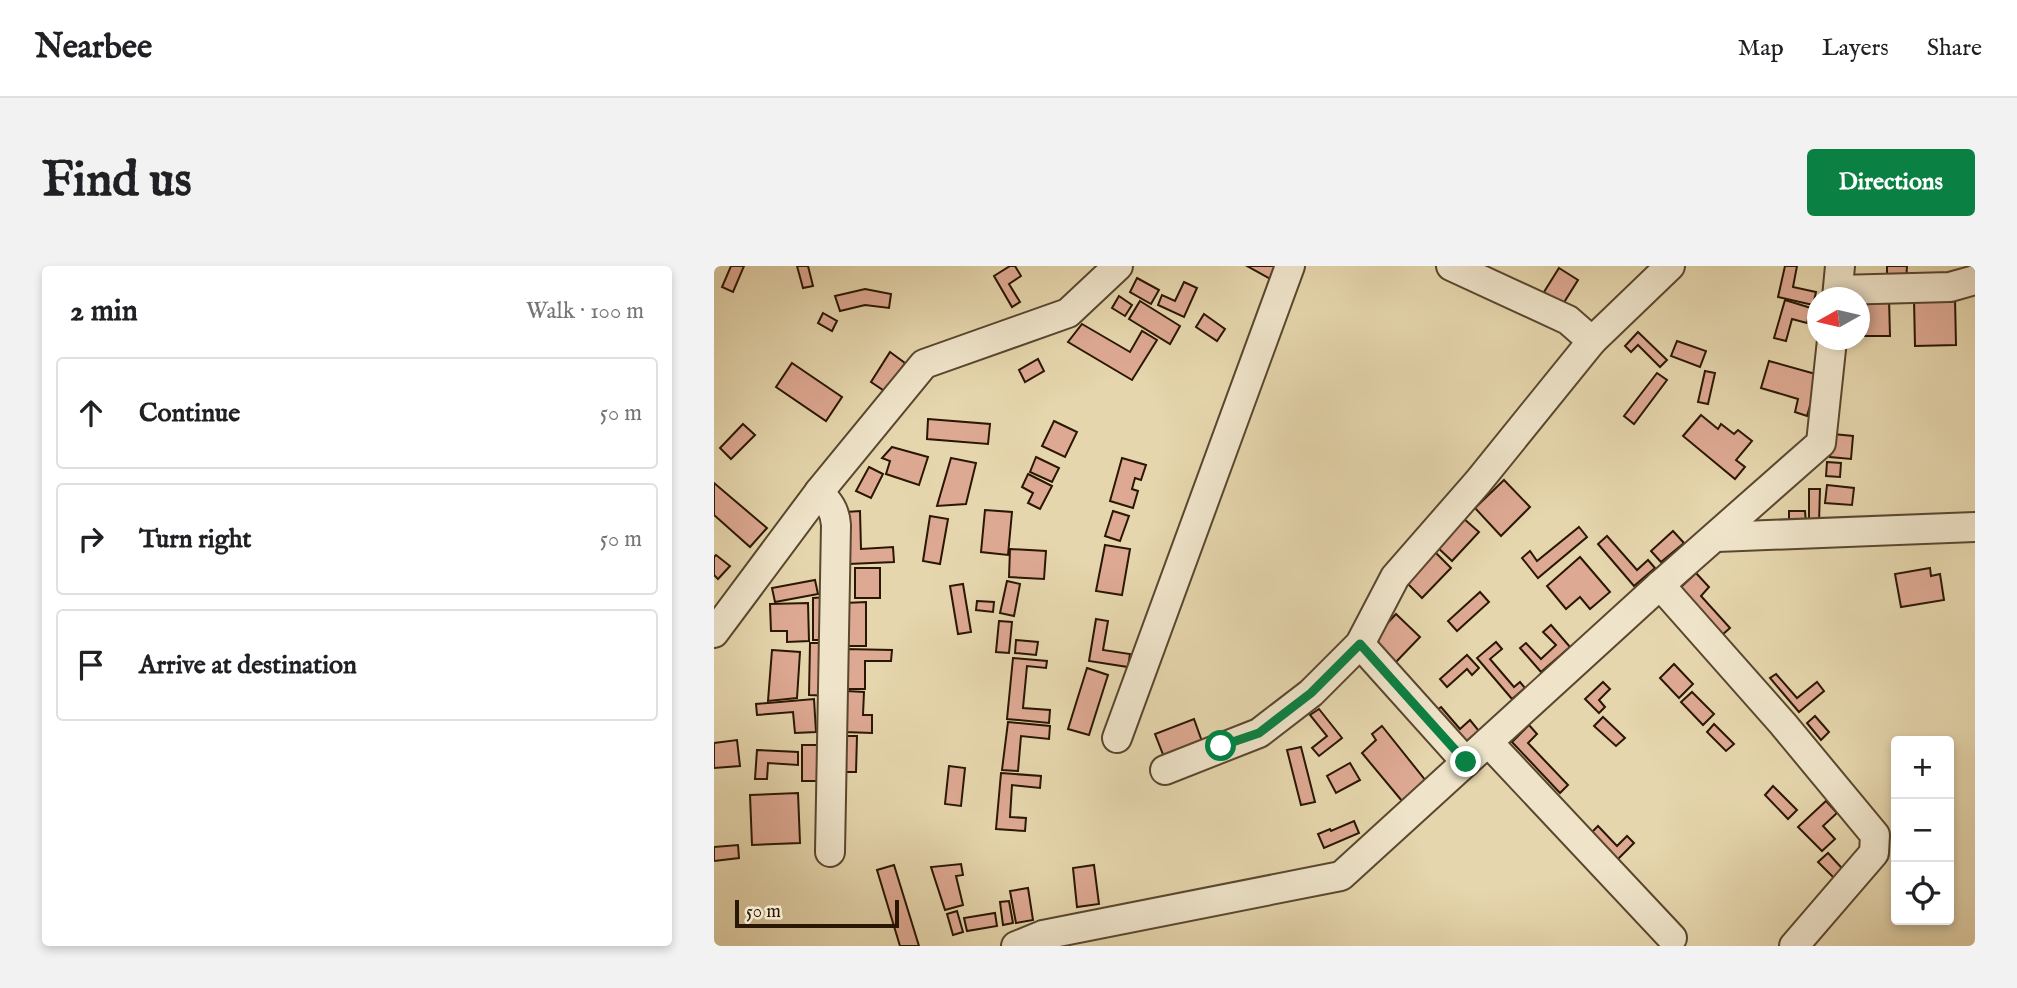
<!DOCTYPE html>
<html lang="en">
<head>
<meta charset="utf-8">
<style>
	:root { --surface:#fff; --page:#f2f2f2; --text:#202124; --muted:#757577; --line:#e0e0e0; --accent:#0b8043 }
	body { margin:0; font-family:"IM FELL English",serif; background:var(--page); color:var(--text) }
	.controls { position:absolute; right:21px; bottom:21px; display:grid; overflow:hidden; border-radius:7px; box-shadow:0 4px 10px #0003 }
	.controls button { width:63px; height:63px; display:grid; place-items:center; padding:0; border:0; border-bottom:2px solid var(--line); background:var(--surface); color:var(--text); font:35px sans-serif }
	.compass { position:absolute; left:1093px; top:21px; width:63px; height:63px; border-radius:50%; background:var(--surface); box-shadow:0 4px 10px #0003; rotate:262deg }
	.scale { position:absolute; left:21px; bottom:18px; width:164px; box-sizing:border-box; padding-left:7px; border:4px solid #2a1703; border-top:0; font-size:19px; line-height:24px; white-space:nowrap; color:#2a1703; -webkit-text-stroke:5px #efe4ca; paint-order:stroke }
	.stop { position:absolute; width:21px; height:21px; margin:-16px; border:5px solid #0b8043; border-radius:50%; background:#fff }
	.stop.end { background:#0b8043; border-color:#fff; box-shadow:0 2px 7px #0008 }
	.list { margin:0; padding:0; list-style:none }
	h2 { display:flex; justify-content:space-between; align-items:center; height:91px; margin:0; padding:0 28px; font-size:30px }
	h2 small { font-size:23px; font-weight:400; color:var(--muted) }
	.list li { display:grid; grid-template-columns:46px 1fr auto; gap:21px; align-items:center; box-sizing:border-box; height:112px; margin:0 14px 14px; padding:0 14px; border:2px solid var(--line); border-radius:7px }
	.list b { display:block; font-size:26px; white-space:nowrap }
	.list em { font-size:23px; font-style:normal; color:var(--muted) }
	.icon { flex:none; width:38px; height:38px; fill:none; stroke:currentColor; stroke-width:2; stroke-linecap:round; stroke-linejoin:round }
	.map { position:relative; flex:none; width:1261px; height:680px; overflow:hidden; border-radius:7px }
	header { display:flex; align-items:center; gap:42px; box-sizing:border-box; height:98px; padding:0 35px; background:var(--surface); border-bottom:2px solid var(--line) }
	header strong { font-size:33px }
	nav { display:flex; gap:38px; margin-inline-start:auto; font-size:24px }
	.intro { display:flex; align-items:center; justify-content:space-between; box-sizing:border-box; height:168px; padding:0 42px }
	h1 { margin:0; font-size:49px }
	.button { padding:18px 32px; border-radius:7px; background:var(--accent); color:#fff; font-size:24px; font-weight:700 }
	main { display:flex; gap:42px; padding:0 42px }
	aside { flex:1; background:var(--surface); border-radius:7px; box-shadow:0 4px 10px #0003 }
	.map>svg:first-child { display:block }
</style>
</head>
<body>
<header>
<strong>Nearbee</strong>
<nav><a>Map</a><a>Layers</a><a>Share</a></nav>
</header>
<div class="intro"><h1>Find us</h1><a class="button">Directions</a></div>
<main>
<aside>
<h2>2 min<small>Walk · 100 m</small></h2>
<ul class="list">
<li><svg class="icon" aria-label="ahead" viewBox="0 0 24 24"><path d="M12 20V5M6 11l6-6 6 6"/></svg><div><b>Continue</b></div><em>50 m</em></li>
<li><svg class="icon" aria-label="right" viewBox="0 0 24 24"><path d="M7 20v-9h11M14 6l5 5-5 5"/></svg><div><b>Turn right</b></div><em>50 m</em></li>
<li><svg class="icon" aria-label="arrive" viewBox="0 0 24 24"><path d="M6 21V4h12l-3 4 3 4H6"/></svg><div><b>Arrive at destination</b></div></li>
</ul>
</aside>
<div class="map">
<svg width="1261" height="680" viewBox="0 0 1261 680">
	<rect width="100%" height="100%" fill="#e6d6ad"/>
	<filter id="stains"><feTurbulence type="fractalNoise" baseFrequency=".00286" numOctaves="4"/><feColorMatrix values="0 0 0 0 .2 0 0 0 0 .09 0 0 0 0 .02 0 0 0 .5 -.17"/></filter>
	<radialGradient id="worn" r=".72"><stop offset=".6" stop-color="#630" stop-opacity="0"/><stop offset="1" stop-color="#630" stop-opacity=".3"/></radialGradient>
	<!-- building -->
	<g fill="#dea993" stroke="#2a1703" stroke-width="2">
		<polygon points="17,0 30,0 19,26 8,21"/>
		<polygon points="83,0 94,0 99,20 89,22"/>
		<polygon points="296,0 301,0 307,10 295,18 306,36 298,41 280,10"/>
		<polygon points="533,0 568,0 560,15"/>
		<polygon points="1071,0 1083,0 1079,21 1102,26 1099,39 1064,31"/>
		<polygon points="1173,0 1193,0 1192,16 1173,15"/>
		<polygon points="845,2 864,14 849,38 830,26"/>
		<polygon points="423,12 445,24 437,38 416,26"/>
		<polygon points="470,16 483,22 470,51 444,39 448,29 461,35"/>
		<polygon points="151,23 177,28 175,42 151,39 126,45 121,30"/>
		<polygon points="405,30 418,39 411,50 398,42"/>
		<polygon points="1146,32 1175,32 1176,70 1146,70"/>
		<polygon points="1241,32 1242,79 1201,80 1200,33"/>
		<polygon points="1071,34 1097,42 1093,57 1078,53 1072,75 1060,72"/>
		<polygon points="426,35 466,60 456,78 415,53"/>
		<polygon points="109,47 123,55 118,65 104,57"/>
		<polygon points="490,48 511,63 503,75 482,61"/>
		<polygon points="368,58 416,86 428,65 443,74 418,114 354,76"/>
		<polygon points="924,66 953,94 946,101 924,79 917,86 911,80"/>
		<polygon points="963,75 992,85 986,101 957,90"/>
		<polygon points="176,86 191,97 172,126 157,116"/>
		<polygon points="324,93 330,105 311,116 305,104"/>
		<polygon points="1055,95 1105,109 1093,150 1081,146 1084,133 1047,122"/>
		<polygon points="78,97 128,131 112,155 62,121"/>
		<polygon points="991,105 1001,107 994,138 984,136"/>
		<polygon points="943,107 953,114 920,158 910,150"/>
		<polygon points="987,149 1004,163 1007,158 1020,168 1024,164 1038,175 1022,194 1031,201 1021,213 969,170"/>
		<polygon points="214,153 276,158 274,178 213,173"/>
		<polygon points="340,155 363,166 351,191 328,180"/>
		<polygon points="29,158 41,169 17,193 6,182"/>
		<polygon points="1119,168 1139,170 1137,193 1116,191"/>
		<polygon points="178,181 214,191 205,219 172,208 176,195 168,192"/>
		<polygon points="322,191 345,202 338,216 316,206"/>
		<polygon points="237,192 262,197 252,238 223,240"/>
		<polygon points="408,192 432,199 427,214 421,212 418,223 424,225 419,242 396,235"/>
		<polygon points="1113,196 1127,197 1126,211 1112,210"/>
		<polygon points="155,201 169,208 157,232 142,225"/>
		<polygon points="314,208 338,220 326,243 314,237 319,227 308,221"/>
		<polygon points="790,214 816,241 787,270 761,242"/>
		<polygon points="0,217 53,262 36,281 0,249"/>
		<polygon points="1113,219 1140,222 1138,239 1111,237"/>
		<polygon points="1095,223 1106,223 1105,257 1095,257"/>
		<polygon points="271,244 298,246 294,289 267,286"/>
		<polygon points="146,245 147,283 179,281 180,296 135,298 132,246"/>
		<polygon points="399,245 415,250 406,275 391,270"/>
		<polygon points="1075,245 1091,245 1092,257 1075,258"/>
		<polygon points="216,250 234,253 226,298 209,295"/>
		<polygon points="749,252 765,266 738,295 722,280"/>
		<polygon points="865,261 873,271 824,312 808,292 816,285 823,295"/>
		<polygon points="959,265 970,277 947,296 937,285"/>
		<polygon points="893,270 923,304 934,294 941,302 920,320 884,278"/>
		<polygon points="391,279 416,283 408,329 382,325"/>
		<polygon points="296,283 332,285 330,313 295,311"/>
		<polygon points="721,286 737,302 708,332 692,316"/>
		<polygon points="2,289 16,300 4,313 0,309 0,291"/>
		<polygon points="866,291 896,326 876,343 866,331 852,343 833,320"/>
		<rect x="141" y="302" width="25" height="30"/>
		<polygon points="1216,302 1217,310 1226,308 1230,334 1187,341 1181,308"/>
		<polygon points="982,307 995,321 987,330 1016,362 1008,369 966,322"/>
		<polygon points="101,314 104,328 61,336 58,322"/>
		<polygon points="293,315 306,318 300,350 286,347"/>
		<polygon points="249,318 257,366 244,368 236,320"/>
		<polygon points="766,326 775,336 743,365 734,355"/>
		<polygon points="115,331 116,374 99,374 99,332"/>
		<polygon points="263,335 280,336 279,346 262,344"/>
		<polygon points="152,336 152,380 132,380 131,337"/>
		<polygon points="94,337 95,375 73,376 73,365 57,365 56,338"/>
		<polygon points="682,348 706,371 680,398 656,376"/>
		<polygon points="382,353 394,355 389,384 416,388 414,401 375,395"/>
		<polygon points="285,355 298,356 295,387 282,386"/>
		<polygon points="837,359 856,381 827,406 806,382 812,377 827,393 842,379 829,366"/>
		<polygon points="302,374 324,376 322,389 301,387"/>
		<polygon points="782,376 788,383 776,393 800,421 806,416 811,422 798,433 763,392"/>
		<polygon points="96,377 118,377 117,430 95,429"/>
		<polygon points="131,383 178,384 177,395 151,395 151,423 131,423"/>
		<polygon points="58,384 86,386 83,432 54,435"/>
		<polygon points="753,389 765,402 758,409 753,403 733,421 726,413"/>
		<polygon points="299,392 333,395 332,402 313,400 309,442 336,444 335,457 293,453"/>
		<polygon points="960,398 979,418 965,432 946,412"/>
		<polygon points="373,402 394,409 375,469 354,463"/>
		<polygon points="1062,408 1083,432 1103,416 1110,425 1085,446 1056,412"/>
		<polygon points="889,416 896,423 885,434 891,441 885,447 871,433"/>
		<polygon points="132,425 150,426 149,449 158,449 158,467 130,466"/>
		<polygon points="978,426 1000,448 989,459 967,436"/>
		<polygon points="100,433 102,466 81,467 79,446 43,449 42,438"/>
		<polygon points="727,441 746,463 756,454 765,465 746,480 719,447"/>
		<polygon points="605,443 628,472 605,490 598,482 613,470 596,449"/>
		<polygon points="1101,450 1115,466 1107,474 1093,457"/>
		<polygon points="889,451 911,472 902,480 880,460"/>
		<polygon points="480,453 490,481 452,496 441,468"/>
		<polygon points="294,456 336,460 335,473 307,470 304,505 288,504"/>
		<polygon points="1000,458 1020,478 1012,485 993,466"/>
		<polygon points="815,459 823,468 814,477 854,519 846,527 798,476"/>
		<polygon points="668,460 712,515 688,535 648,487 662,474 658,468"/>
		<polygon points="130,470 143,470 142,506 129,506"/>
		<polygon points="23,474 26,500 0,502 0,477"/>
		<polygon points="88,479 116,479 115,515 88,515"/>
		<polygon points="587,481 601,536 587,539 573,484"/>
		<polygon points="43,484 84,486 84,499 54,497 53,513 41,513"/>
		<polygon points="636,497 646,514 622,527 613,510"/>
		<polygon points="235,500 251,502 247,540 231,538"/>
		<polygon points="287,507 327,510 326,522 298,519 296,551 312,552 311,565 282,563"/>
		<polygon points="1059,520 1083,544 1074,553 1051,529"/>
		<polygon points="84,527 86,577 38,579 36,529"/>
		<polygon points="1112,535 1123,547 1109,560 1121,573 1108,585 1084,561"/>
		<polygon points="640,555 645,567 610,582 604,568 616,563 617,565"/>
		<polygon points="884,560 903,580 913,570 920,577 903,594 877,567"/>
		<polygon points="24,579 25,592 0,595 0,581"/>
		<polygon points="1114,587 1136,611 1127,619 1104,596"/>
		<polygon points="247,598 249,609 242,610 249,639 231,644 217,601"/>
		<polygon points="180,599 205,680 186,680 163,604"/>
		<polygon points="380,599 385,638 363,641 359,602"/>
		<polygon points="314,622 319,654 302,657 296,625"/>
		<polygon points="295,635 299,657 289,659 286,636"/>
		<polygon points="243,645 249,666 239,669 233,648"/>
		<polygon points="281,647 283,660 253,665 250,652"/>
	</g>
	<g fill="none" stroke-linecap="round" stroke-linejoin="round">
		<!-- minor casing -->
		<g stroke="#59472e" stroke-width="32">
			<g id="minor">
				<polyline points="737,0 854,54 878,75"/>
				<polyline points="1124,24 1236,21 1261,14"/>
				<polyline points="1123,32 1126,0"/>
				<path d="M105,226C115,237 121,244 122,259L116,586"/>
				<polyline points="1003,271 1261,261"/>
				<polyline points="946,319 1069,458 1161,569 1160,587 1080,680"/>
				<polyline points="0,367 105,226 210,98 354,47 404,0"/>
				<polyline points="646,378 752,496"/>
				<polyline points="403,472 576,0"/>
				<polyline points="774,476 958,672"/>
				<polyline points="451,504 545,467 597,427 646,378 681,311 764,216 878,75 956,0"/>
				<polyline points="302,680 329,669 627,610 946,319 1107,177 1118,74"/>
			</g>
		</g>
		<!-- minor -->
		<use href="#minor" stroke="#efe4ca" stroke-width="28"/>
	</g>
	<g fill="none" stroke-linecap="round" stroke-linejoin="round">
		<!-- route -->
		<polyline stroke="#0b8043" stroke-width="9" points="507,480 545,467 597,427 646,378 752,496"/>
	</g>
	<rect width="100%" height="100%" filter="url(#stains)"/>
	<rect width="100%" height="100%" fill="url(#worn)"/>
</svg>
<div class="controls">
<button>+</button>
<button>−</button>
<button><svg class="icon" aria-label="locate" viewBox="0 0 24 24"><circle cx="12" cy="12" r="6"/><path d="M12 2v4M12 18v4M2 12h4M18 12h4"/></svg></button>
</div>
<svg class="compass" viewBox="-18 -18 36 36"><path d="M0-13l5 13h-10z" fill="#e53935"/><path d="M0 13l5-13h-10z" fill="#757577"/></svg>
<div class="scale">50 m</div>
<div class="stop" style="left:507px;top:480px"></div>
<div class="stop end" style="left:752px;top:496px"></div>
</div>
</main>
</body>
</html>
